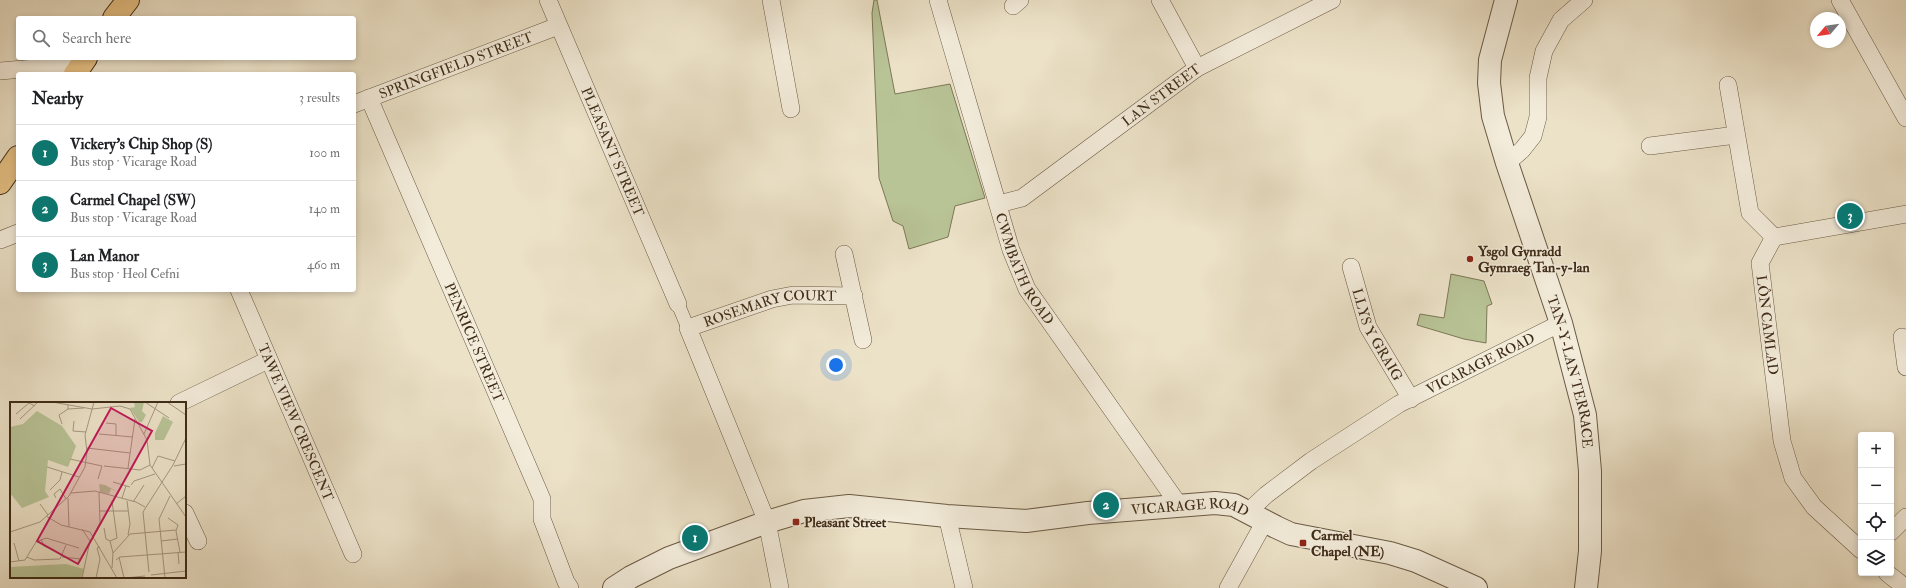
<!DOCTYPE html>
<html lang="en">
<head>
<meta charset="utf-8">
<style>
	:root { --surface:#fff; --page:#f6f6f6; --text:#202124; --muted:#757577; --line:#e0e0e0; --accent:#0f766e }
	body { margin:0; font-family:"IM FELL Double Pica",serif; background:var(--page); color:var(--text) }
	.controls { position:absolute; right:12px; bottom:12px; display:grid; overflow:hidden; border-radius:4px; box-shadow:0 2px 6px #0003 }
	.controls button { width:36px; height:36px; display:grid; place-items:center; padding:0; border:0; border-bottom:1px solid var(--line); background:var(--surface); color:var(--text); font:20px sans-serif }
	.compass { position:absolute; left:1810px; top:12px; width:36px; height:36px; border-radius:50%; background:var(--surface); box-shadow:0 2px 6px #0003; rotate:241deg }
	.you { position:absolute; left:836px; top:365px; width:14px; height:14px; margin:-10px; border:3px solid #fff; border-radius:50%; background:#1a73e8; box-shadow:0 0 0 6px #1a73e833 }
	.badge { display:grid; place-items:center; width:26px; height:26px; border-radius:50%; background:var(--accent); color:#fff; font-size:13px; font-weight:700 }
	.pin { position:absolute; translate:-50% -50%; border:2px solid #fff; box-shadow:0 1px 4px #0006 }
	.list { margin:0; padding:0; list-style:none }
	h2 { display:flex; justify-content:space-between; align-items:center; height:52px; margin:0; padding:0 16px; font-size:17px }
	h2 small { font-size:13px; font-weight:400; color:var(--muted) }
	.list li { display:grid; grid-template-columns:26px 1fr auto; gap:12px; align-items:center; box-sizing:border-box; height:56px; padding:0 16px; border-top:1px solid var(--line) }
	.list b { display:block; font-size:15px; white-space:nowrap }
	.list p { margin:0; font-size:13px; white-space:nowrap; color:var(--muted) }
	.list em { font-size:13px; font-style:normal; color:var(--muted) }
	.icon { flex:none; width:22px; height:22px; fill:none; stroke:currentColor; stroke-width:2; stroke-linecap:round; stroke-linejoin:round }
	.map { position:relative; flex:none; width:1906px; height:588px; overflow:hidden }
	.search { position:absolute; background:var(--surface); box-shadow:0 2px 6px #0003; left:16px; top:16px; width:340px; height:44px; display:flex; align-items:center; gap:10px; box-sizing:border-box; padding:0 14px; border-radius:4px; color:var(--muted); font-size:15px }
	.panel { position:absolute; background:var(--surface); box-shadow:0 2px 6px #0003; left:16px; top:72px; width:340px; height:220px; border-radius:4px }
	.map>svg:first-child { display:block }
</style>
</head>
<body>
<div class="map">
<svg width="1906" height="588" viewBox="0 0 1906 588">
	<rect width="100%" height="100%" fill="#ece2c8"/>
	<filter id="stains"><feTurbulence type="fractalNoise" baseFrequency=".005" numOctaves="4"/><feColorMatrix values="0 0 0 0 .2 0 0 0 0 .09 0 0 0 0 .02 0 0 0 .5 -.17"/></filter>
	<radialGradient id="worn" r=".72"><stop offset=".6" stop-color="#630" stop-opacity="0"/><stop offset="1" stop-color="#630" stop-opacity=".3"/></radialGradient>
	<!-- green -->
	<g fill="#b8c396" stroke="#7c7857">
		<polygon points="874,0 877,0 895,94 950,84 985,198 955,206 948,237 909,249 903,226 893,221 879,178 872,13"/>
		<polygon points="1451,274 1484,281 1492,304 1487,306 1486,343 1464,339 1417,325 1420,314 1444,318"/>
	</g>
	<g fill="none" stroke-linecap="round" stroke-linejoin="round">
		<!-- pedestrian casing -->
		<g stroke="#6a5a44" stroke-width="14">
			<polyline id="pedestrian" points="678,304 688,328"/>
		</g>
		<!-- minor casing -->
		<g stroke="#6a5a44" stroke-width="18">
			<g id="minor">
				<path id="s1" d="M548,0L678,304"/>
				<polyline points="771,0 791,109"/>
				<path id="s2" d="M938,0L1011,250L1027,289L1179,505"/>
				<polyline points="1160,0 1197,68"/>
				<polyline points="1840,0 1906,118"/>
				<polyline points="1013,6 1020,0"/>
				<polyline points="0,71 82,64"/>
				<polyline points="1728,85 1750,213 1774,237"/>
				<path id="s3" d="M369,98L542,499V519L566,582L570,588"/>
				<path id="s4" d="M354,104L558,26"/>
				<polyline points="1650,146 1736,135"/>
				<polyline points="1507,163 1522,150 1533,136 1538,117 1538,78 1544,51 1561,20 1584,0"/>
				<path id="s5" d="M999,204L1022,198L1197,68L1332,0"/>
				<path id="s6" d="M1774,237L1760,263L1782,441L1793,478L1814,507L1861,550"/>
				<polyline points="1774,237 1906,214"/>
				<polyline points="0,240 18,233"/>
				<polyline points="844,254 863,340"/>
				<path id="s7" d="M1351,267L1368,327L1411,399"/>
				<path id="s8" d="M239,290L353,554"/>
				<polyline points="1902,337 1906,367"/>
				<polyline points="179,403 268,360"/>
				<path id="s9" d="M1248,512L1266,495L1311,461L1399,404L1561,323"/>
				<polyline points="185,513 198,541"/>
				<polyline points="947,516 964,588"/>
				<polyline points="1891,532 1906,517"/>
				<polyline points="1887,573 1906,588"/>
				<path id="s10" d="M780,588L767,522L688,328L772,299L793,295L854,296"/>
				<polyline points="1228,588 1265,521"/>
			</g>
		</g>
		<!-- tertiary casing -->
		<g stroke="#6a5a44" stroke-width="24">
			<g id="tertiary">
				<path id="s11" d="M1506,0L1490,60L1489,83L1493,116L1507,163L1561,323L1585,415L1590,471V551L1586,588"/>
				<path id="s12" d="M614,588L631,577L669,558L767,522L804,511L849,506L947,516L1026,521L1088,513L1215,503L1234,505L1276,527L1291,534L1390,553L1416,561L1476,588"/>
			</g>
		</g>
		<!-- primary casing -->
		<g stroke="#3f2c18" stroke-width="24">
			<g id="primary">
				<polyline points="114,18 128,0"/>
				<polyline points="75,74 86,58"/>
				<polyline points="0,183 18,157"/>
			</g>
		</g>
		<!-- pedestrian -->
		<use href="#pedestrian" stroke="#f3ecdb" stroke-width="13"/>
		<!-- minor -->
		<use href="#minor" stroke="#f3ecdb" stroke-width="17"/>
		<!-- tertiary -->
		<use href="#tertiary" stroke="#f3ecdb" stroke-width="22"/>
		<!-- primary -->
		<use href="#primary" stroke="#e6c184" stroke-width="22"/>
	</g>
	<!-- markers -->
	<g fill="#8f2418" stroke="#f3ecdb" stroke-width="1.5">
		<circle cx="1470" cy="259" r="4"/>
		<rect x="792" y="518" width="8" height="8" rx="2"/>
		<rect x="1299" y="539" width="8" height="8" rx="2"/>
	</g>
	<g text-anchor="middle" dominant-baseline="central" stroke-width="3" stroke-linejoin="round" paint-order="stroke">
		<!-- street labels -->
		<g font-size="14" fill="#3f2c18" stroke="#f3ecdb">
			<text stroke="none"><textPath href="#s4" startOffset="109">SPRINGFIELD STREET</textPath></text>
			<text stroke="none"><textPath href="#s5" startOffset="197">LAN STREET</textPath></text>
			<text stroke="none"><textPath href="#s1" startOffset="165">PLEASANT STREET</textPath></text>
			<text stroke="none"><textPath href="#s2" startOffset="283">CWMBATH ROAD</textPath></text>
			<text stroke="none"><textPath href="#s10" startOffset="362">ROSEMARY COURT</textPath></text>
			<text stroke="none"><textPath href="#s6" startOffset="92">LÔN CAMLAD</textPath></text>
			<text stroke="none"><textPath href="#s7" startOffset="73">LLYS Y GRAIG</textPath></text>
			<text stroke="none"><textPath href="#s3" startOffset="266">PENRICE STREET</textPath></text>
			<text stroke="none"><textPath href="#s9" startOffset="277">VICARAGE ROAD</textPath></text>
			<text stroke="none"><textPath href="#s11" startOffset="386">TAN-Y-LAN TERRACE</textPath></text>
			<text stroke="none"><textPath href="#s8" startOffset="144">TAWE VIEW CRESCENT</textPath></text>
			<text stroke="none"><textPath href="#s12" startOffset="594">VICARAGE ROAD</textPath></text>
		</g>
		<!-- poi labels -->
		<g font-size="14" font-weight="bold" fill="#3f2c18" stroke="#f3ecdb" text-anchor="start">
			<text x="1478" y="251">Ysgol Gynradd<tspan x="1478" dy="16">Gymraeg Tan-y-lan</tspan></text>
			<text x="804" y="522">Pleasant Street</text>
			<text x="1311" y="535">Carmel<tspan x="1311" dy="16">Chapel (NE)</tspan></text>
		</g>
	</g>
	<!-- overview -->
	<g transform="translate(10 402)">
		<rect width="176" height="176" fill="#ece2c8"/>
		<path d="M124,0H134L132,9L136,13L132,20H129L120,6L125,5ZM27,9L52,24L66,44L58,65L38,58L35,89L39,95L12,106L0,91V25L13,22ZM153,14L163,20L154,38H145V31ZM89,82L95,83L108,90L101,87L99,92L90,90ZM56,162L74,167L71,176H0V165Z" fill="#b8c396"/>
		<path fill="none" stroke="#a79982" stroke-width="1" d="M42,0L82,7L110,4L120,7L137,38L140,63L176,115M135,0L159,16M157,0L176,13M58,7L74,6M6,12L19,1L25,4M10,17L28,0M64,19L63,29L76,30M96,21L106,22V33M52,22L49,13L58,7V3M89,32L123,35M134,32L148,0M77,46L120,51M60,57L92,64L88,77M94,64L130,68L140,63M164,64L176,62M37,65L69,75M118,66L125,17M142,66L148,54L165,59M103,80L120,85M121,83L124,79L145,72M40,88L50,78L52,70M61,91L85,89L126,100L135,105M46,96L44,92L50,87L56,97M58,96L59,125M112,96L116,84M117,99L120,122L118,133M123,100L134,83M30,102L38,113M166,102L176,94M90,109H118M36,114L51,123L80,130L107,176M158,116L168,123L166,129L170,150M94,126L96,137L100,139M72,127L80,139L72,176M0,130L30,120L59,94L75,65L77,50L75,33L84,0M83,134L90,121L89,90M31,137L34,144L44,148M100,139L107,136L102,99M100,139L103,151L102,166M151,139L168,137M4,141L9,159M168,150L169,162M103,151L120,132L166,128M17,155L24,158L50,157L56,143M52,155L71,157M109,155L114,176M106,158L110,155L176,150M0,160L15,158L26,140L36,136L69,146M139,170L133,110L163,63L176,36M141,173L176,169M86,176L90,157L87,146L90,145M115,176L135,174M155,176L149,117L160,94"/>
		<path fill="#c2185b" fill-opacity="0.15" stroke="#c2185b" stroke-width="2" d="M101,6L142,29L68,162L27,139Z"/>
		<rect width="176" height="176" fill="none" stroke="#3f2c18" stroke-width="2"/>
	</g>
	<rect width="100%" height="100%" filter="url(#stains)"/>
	<rect width="100%" height="100%" fill="url(#worn)"/>
</svg>
<div class="controls">
<button>+</button>
<button>−</button>
<button><svg class="icon" aria-label="locate" viewBox="0 0 24 24"><circle cx="12" cy="12" r="6"/><path d="M12 2v4M12 18v4M2 12h4M18 12h4"/></svg></button>
<button><svg class="icon" aria-label="layers" viewBox="0 0 24 24"><path d="M12 4l9 5-9 5-9-5zM3 14l9 5 9-5"/></svg></button>
</div>
<svg class="compass" viewBox="-18 -18 36 36"><path d="M0-13l5 13h-10z" fill="#e53935"/><path d="M0 13l5-13h-10z" fill="#757577"/></svg>
<div class="you"></div>
<div class="pin badge" style="left:695px;top:538px">1</div>
<div class="pin badge" style="left:1106px;top:505px">2</div>
<div class="pin badge" style="left:1850px;top:216px">3</div>
<div class="search"><svg class="icon" aria-label="search" viewBox="0 0 24 24"><circle cx="10" cy="10" r="6"/><path d="M15 15l6 6"/></svg>Search here</div>
<section class="panel">
<h2>Nearby<small>3 results</small></h2>
<ul class="list">
<li><span class="badge">1</span><div><b>Vickery's Chip Shop (S)</b><p>Bus stop · Vicarage Road</p></div><em>100 m</em></li>
<li><span class="badge">2</span><div><b>Carmel Chapel (SW)</b><p>Bus stop · Vicarage Road</p></div><em>140 m</em></li>
<li><span class="badge">3</span><div><b>Lan Manor</b><p>Bus stop · Heol Cefni</p></div><em>460 m</em></li>
</ul>
</section>
</div>
</body>
</html>
